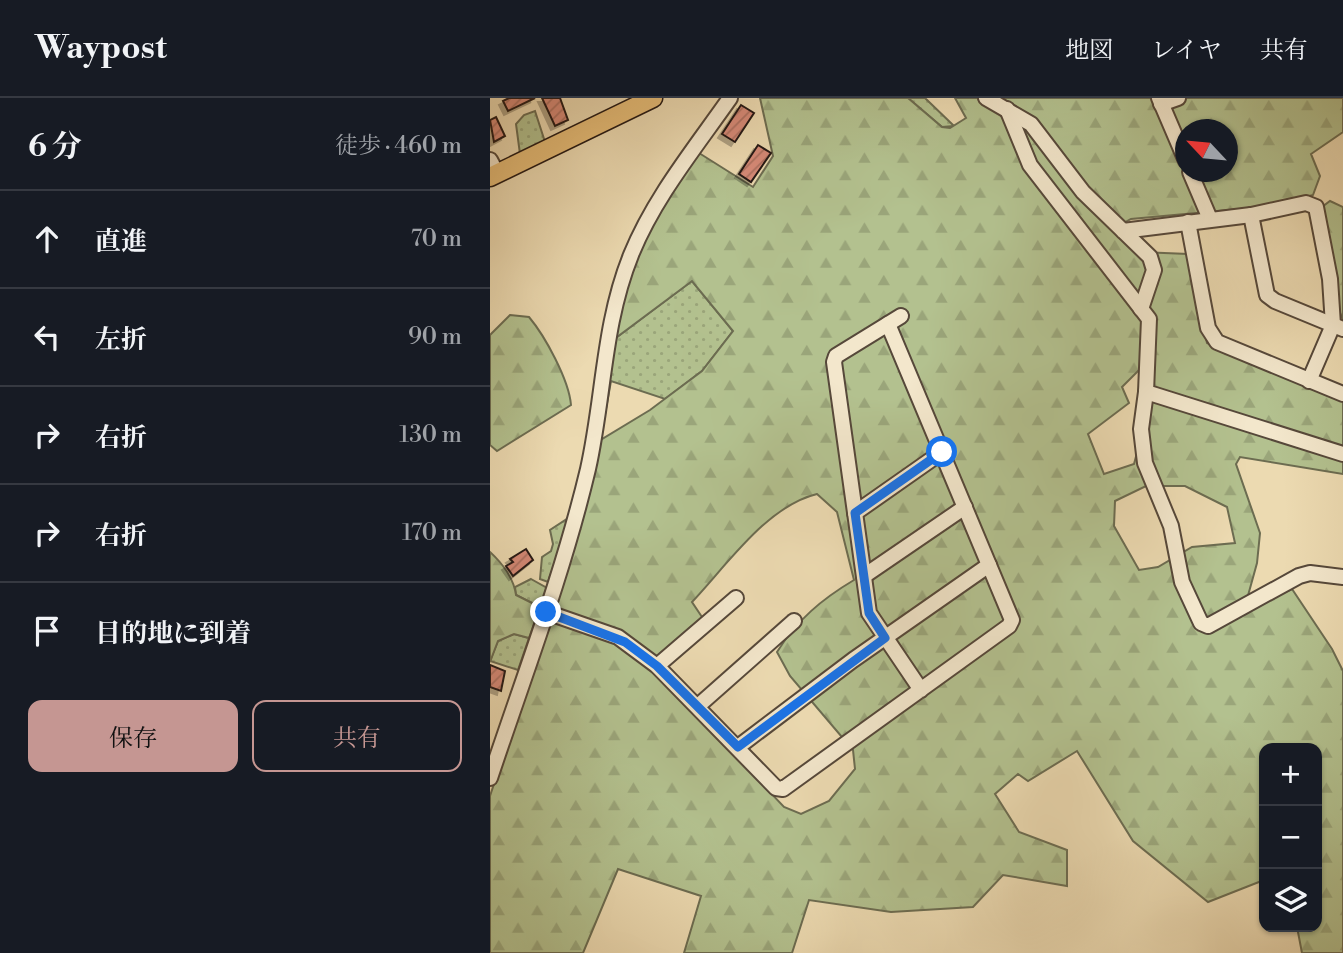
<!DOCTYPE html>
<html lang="ja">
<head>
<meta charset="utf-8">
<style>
	:root { --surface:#171b24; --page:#242831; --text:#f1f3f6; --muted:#9ea1a6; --line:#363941; --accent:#c59692 }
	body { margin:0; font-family:"Libre Bodoni","Noto Serif JP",serif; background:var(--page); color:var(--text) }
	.controls { position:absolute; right:21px; bottom:21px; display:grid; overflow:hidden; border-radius:14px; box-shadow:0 2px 5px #0004 }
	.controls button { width:63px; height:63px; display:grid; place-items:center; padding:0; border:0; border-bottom:2px solid var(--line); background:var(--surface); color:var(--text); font:35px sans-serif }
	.compass { position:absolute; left:685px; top:21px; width:63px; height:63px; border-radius:50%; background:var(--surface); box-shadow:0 2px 5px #0004; rotate:296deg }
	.stop { position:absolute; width:21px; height:21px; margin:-16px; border:5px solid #1a73e8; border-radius:50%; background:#fff }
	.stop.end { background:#1a73e8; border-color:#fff; box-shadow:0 2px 7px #0008 }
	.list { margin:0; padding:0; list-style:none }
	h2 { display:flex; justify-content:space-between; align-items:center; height:91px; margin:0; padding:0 28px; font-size:30px }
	h2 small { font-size:23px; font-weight:400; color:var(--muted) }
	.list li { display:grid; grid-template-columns:46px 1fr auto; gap:21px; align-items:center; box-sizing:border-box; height:98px; padding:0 28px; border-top:2px solid var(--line) }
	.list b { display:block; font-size:26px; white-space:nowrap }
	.list em { font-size:23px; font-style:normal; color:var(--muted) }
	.actions { display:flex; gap:14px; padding:21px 28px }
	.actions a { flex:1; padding:16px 0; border:2px solid var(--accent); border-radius:14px; text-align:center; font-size:24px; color:var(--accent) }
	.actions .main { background:var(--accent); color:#111 }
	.icon { flex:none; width:38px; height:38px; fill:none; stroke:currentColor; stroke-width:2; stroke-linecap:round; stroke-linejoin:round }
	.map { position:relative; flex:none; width:853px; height:855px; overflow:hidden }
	header { display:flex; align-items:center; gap:42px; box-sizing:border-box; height:98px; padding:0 35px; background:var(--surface); border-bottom:2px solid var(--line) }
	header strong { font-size:33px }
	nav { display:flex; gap:38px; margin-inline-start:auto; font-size:24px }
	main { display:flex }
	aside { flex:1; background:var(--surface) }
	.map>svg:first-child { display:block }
</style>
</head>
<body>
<header>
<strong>Waypost</strong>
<nav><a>地図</a><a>レイヤ</a><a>共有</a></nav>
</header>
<main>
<aside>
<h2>6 分<small>徒歩 · 460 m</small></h2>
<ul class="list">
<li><svg class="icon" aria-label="ahead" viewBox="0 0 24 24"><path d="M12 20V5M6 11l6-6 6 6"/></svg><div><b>直進</b></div><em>70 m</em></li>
<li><svg class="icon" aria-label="left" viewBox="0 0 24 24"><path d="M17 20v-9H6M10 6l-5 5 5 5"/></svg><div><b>左折</b></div><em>90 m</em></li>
<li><svg class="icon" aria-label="right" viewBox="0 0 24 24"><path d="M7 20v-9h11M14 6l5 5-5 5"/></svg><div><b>右折</b></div><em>130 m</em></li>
<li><svg class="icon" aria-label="right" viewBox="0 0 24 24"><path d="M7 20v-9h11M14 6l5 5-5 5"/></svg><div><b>右折</b></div><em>170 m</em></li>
<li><svg class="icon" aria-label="arrive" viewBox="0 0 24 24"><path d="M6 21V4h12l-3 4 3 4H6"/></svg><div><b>目的地に到着</b></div></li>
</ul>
<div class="actions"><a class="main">保存</a><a>共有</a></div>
</aside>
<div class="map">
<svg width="853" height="855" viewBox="0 0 853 855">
	<defs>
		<pattern id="grass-dots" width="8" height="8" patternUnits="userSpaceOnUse" patternTransform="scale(1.75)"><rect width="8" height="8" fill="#b3c18f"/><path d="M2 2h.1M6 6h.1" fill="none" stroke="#9aa57a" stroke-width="1.8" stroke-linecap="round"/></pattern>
		<pattern id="forest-firs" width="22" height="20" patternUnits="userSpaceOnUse" patternTransform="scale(1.75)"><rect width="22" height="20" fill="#b3c18f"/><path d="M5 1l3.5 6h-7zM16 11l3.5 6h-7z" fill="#9aa57a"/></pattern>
		<pattern id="building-hatch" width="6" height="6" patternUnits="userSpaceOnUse" patternTransform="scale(1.75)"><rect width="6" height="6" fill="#d78a78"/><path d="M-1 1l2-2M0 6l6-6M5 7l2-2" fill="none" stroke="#ae7061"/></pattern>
		<filter id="shadow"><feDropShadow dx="-4" dy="4" stdDeviation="0" flood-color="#0004"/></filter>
	</defs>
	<rect width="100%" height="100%" fill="#ecdab1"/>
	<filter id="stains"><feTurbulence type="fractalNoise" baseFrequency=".00286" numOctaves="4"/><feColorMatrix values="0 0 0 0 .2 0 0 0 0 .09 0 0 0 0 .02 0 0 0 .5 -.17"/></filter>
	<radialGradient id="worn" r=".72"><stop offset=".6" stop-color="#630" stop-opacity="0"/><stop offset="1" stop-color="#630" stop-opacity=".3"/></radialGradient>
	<!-- grass -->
	<g fill="url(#grass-dots)" stroke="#6c6c51" stroke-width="2">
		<polygon points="418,0 435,0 464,28 452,29"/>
		<polygon points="45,13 55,44 30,56 26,26 34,17"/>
		<polygon points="202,183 243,233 212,273 175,301 121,283 114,322 111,320 123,242"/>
		<polygon points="80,419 58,484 50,481 52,459 61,453 63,446 60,432"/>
		<polygon points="41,481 57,490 50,509 26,497 25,489"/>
		<polygon points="24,536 39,540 28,572 0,563 8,543"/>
	</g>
	<!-- forest -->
	<g fill="url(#forest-firs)" stroke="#6c6c51" stroke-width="2" fill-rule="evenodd">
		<path d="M270,0H418L452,29L460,30L476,20L465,0H853V34L821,56L830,78L823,97L782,108L641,121L623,131L650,154L698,156L717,245L853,301V376L750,359L746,366L770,435L767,465L754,512L802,491L842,551L853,573V855H812L807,829H827V650H774V782L718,804L643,743L587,653L538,683L528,676L505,696L529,734L577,752V788L513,777L483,809L401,814L319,802L302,855H194L211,798L128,771L93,855H0V698L67,497L109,343L160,312L212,273L243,233L202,183L123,242L135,189L156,132L209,55L263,89L283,58ZM696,32H738V74H696ZM649,272H660L652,336L644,366L614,376L598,336L639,305L632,289ZM656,388H695L737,409L745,445L702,449L668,469L649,472L624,428L625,403ZM327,396L347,414L364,482C332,501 307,522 287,554L300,578L363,652L365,671L339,703L311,716L294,709L161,569L214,522L202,504C237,467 277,408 327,396Z"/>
		<polygon points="840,103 853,109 853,222 845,202 832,109"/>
		<path d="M20,217L39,219C55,238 79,282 81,307L7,353L0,347V237Z"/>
		<path d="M0,454C12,465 24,481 26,497L50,509L39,540L24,536L8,543L0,564Z"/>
	</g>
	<!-- building -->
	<g fill="url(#building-hatch)" stroke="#241813" stroke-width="2" filter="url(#shadow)">
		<polygon points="19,0 45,0 18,13 13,3"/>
		<polygon points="52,0 70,0 78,22 65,28"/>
		<polygon points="251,7 264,15 245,44 232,36"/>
		<polygon points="6,19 15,38 4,44 0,22"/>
		<polygon points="268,47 281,55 261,84 249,76"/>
		<polygon points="36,451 43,462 23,478 16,468 23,464 20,461"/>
		<polygon points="0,567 15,573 11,593 0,589"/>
	</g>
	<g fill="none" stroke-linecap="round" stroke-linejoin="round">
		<!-- minor casing -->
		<g stroke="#56483a" stroke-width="18">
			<g id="minor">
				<polyline points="496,0 541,26 593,94 660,159 664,172 651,211"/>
				<polyline points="669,0 696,63"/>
				<polyline points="671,6 688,0"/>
				<polyline points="517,11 540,67 659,221 656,294 853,356"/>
				<polyline points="0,62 7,75"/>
				<polyline points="700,74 720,121"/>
				<polyline points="761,117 777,197 785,203 853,231"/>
				<polyline points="698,124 718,230 727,244 853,296"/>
				<polyline points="633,133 761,117 816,105 826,109 840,181 843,227 819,283"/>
				<polyline points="398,226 411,218"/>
				<polyline points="656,294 651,331 655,365 681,428 692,484 711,525 718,528 809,478 820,475 853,479"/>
				<polyline points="365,415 452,354"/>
				<polyline points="374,478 475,409"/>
				<polyline points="56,514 128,539 167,568 286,690 293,691 519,528 522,522 398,226 346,258 344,264 379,515 431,592"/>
				<polyline points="167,568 246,500"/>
				<polyline points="208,608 304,523"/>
				<polyline points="248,649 363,562 499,467"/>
				<path d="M0,680C34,578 73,476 98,371C114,300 113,226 141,157C164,100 205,50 240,0"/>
			</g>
		</g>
		<!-- major casing -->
		<g stroke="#241813" stroke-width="21">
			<polyline id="major" points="0,79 163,0"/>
		</g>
		<!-- minor -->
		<use href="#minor" stroke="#f3e7cc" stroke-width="14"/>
		<!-- major -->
		<use href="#major" stroke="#e6bd78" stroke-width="18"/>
	</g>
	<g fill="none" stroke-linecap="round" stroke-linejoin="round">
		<!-- route -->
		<polyline stroke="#1a73e8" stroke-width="9" points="56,514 135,544 167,568 248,649 395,540 379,515 365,415 452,354"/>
	</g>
	<rect width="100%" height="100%" filter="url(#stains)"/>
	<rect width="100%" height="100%" fill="url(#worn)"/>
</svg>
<div class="controls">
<button>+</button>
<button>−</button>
<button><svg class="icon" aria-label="layers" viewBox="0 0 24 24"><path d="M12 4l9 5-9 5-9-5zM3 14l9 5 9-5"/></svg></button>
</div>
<svg class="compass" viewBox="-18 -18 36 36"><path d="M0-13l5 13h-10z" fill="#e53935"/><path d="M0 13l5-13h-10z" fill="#9ea1a6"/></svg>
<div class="stop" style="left:452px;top:354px"></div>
<div class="stop end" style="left:56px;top:514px"></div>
</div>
</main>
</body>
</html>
